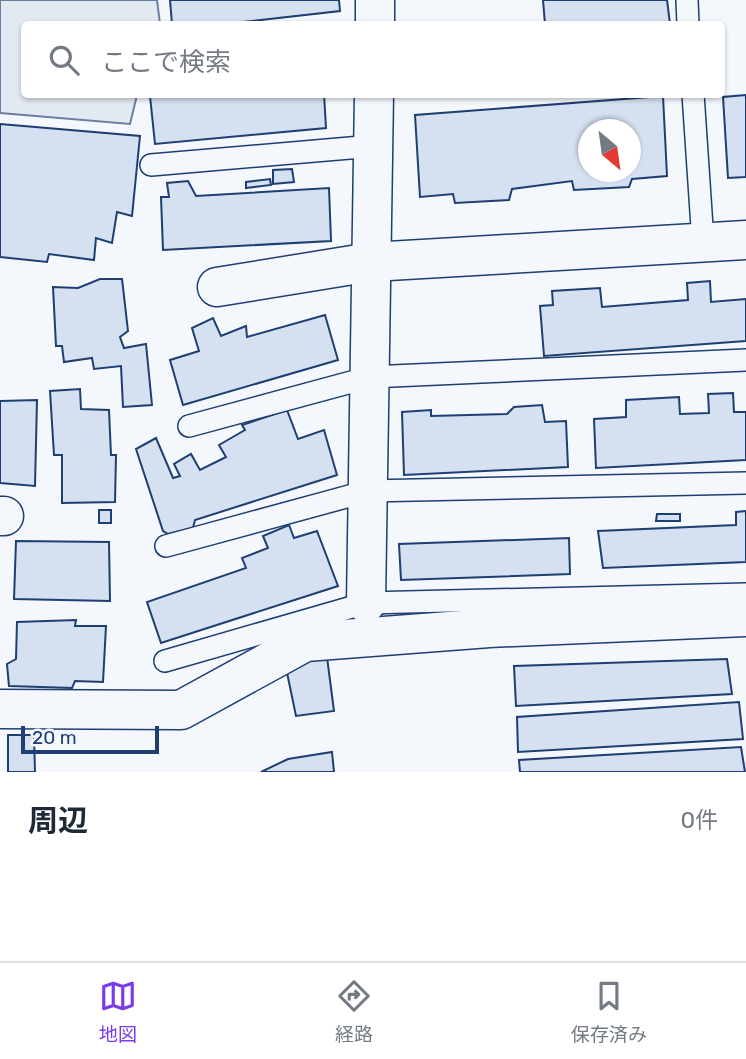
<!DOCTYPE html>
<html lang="ja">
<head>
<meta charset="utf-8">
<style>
	:root { --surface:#fff; --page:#f2f2f3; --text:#1f2937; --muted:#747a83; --line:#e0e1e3; --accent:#7c3aed }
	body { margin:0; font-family:Rubik,"Noto Sans JP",sans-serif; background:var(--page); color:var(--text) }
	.compass { position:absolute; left:578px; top:119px; width:63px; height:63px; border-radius:50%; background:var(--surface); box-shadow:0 2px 5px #0004; rotate:151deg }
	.scale { position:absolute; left:21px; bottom:18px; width:138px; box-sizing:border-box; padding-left:7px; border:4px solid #1d3f73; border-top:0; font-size:19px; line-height:24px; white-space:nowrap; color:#1d3f73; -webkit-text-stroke:5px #f4f7fb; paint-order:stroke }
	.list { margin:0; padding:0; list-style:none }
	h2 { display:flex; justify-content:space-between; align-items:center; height:91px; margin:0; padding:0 28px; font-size:30px }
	h2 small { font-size:23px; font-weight:400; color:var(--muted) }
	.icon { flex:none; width:38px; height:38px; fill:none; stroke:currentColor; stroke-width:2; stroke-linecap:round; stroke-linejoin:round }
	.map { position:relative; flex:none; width:746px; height:772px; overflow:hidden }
	.search { position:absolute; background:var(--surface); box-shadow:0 2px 5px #0004; left:21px; right:21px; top:21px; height:77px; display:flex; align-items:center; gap:18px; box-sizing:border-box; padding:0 24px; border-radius:7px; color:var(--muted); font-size:26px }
	.sheet { height:189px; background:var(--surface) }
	nav { display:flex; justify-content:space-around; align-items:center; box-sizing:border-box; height:98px; border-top:2px solid var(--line); background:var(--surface); font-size:19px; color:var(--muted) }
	nav a { display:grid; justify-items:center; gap:4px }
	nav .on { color:var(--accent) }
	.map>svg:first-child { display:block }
</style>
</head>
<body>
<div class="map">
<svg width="746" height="772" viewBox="0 0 746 772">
	<rect width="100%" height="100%" fill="#f4f7fb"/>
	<!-- green -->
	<polygon fill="#e3e9f0" stroke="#687fa3" stroke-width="2" points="0,0 157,0 160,24 24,24 24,94 137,95 130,124 0,113"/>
	<!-- building -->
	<g fill="#d5e0f0" stroke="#1d3f73" stroke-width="2" fill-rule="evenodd">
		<polygon points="170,0 339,0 340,11 225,24 172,24"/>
		<polygon points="543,0 667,0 670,24 545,24"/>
		<polygon points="159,94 324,94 326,128 155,144 150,96"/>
		<polygon points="746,95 746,177 728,178 723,97"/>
		<path d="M663,96L667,176L632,179L629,187L574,190L572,181L512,189L509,200L455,203L453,194L420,197L415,115ZM588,130H630V172H588Z"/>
		<polygon points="0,124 140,136 132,216 117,212 112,243 96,238 94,260 49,254 47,262 0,257"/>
		<polygon points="292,169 294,182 273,184 273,170"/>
		<polygon points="270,179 271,185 246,188 246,182"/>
		<polygon points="188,181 196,196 329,188 331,241 163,250 161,197 169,197 167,183"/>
		<polygon points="100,279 122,279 128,331 120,337 124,348 146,344 152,405 123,407 121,366 94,369 92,358 64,362 62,346 56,346 53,287 78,288"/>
		<polygon points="710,281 711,302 746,299 746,341 544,356 540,306 553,305 552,291 600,288 602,307 688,300 687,283"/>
		<polygon points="325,315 338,360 183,405 170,360 199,351 192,328 213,318 221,336 246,326 247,337"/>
		<polygon points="80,389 81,409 109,410 111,455 116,455 115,502 62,503 62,455 54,455 50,391"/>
		<polygon points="733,393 734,412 746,412 746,460 596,468 594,419 626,417 626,400 679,397 680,414 709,413 708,394"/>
		<polygon points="37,400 35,486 0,483 0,401"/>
		<polygon points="542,405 545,422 566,421 568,467 404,475 402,412 431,410 431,416 507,414 514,407"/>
		<polygon points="287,410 298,439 324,430 337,475 195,520 193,528 168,534 163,531 136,449 156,438 173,478 180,476 174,464 191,454 200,470 226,457 219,445 245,430 242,425"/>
		<rect x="99" y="510" width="12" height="13"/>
		<polygon points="746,511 746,562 603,568 598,531 736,525 736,512"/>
		<polygon points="657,514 680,514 680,521 656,521"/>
		<polygon points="289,525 294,538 317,531 338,586 161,643 147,602 246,568 242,558 268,548 263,536"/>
		<polygon points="569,538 570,574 401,580 399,544"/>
		<polygon points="16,541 109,542 110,601 14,599"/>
		<polygon points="76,620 75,626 106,626 103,682 75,681 72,688 9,686 7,664 16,659 17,622"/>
		<polygon points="327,657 334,711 296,716 285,663"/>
		<polygon points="727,659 732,694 516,706 514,666"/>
		<polygon points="739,702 743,739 518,752 517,717"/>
		<polygon points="8,735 34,735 35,772 8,772"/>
		<polygon points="741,747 745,772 520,772 519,760"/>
		<polygon points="332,752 334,772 261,772 288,759"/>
	</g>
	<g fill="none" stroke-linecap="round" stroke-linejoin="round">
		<!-- lane casing -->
		<g stroke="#1d3f73" stroke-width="24">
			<g id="lane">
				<polyline points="687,0 688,24"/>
				<polyline points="693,94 703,242"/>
				<polyline points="151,165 373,146"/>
				<polyline points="189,426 370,377 746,360"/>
				<polyline points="166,546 368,491 746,483"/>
				<polyline points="165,661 366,603 746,594"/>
			</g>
		</g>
		<!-- street casing -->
		<g stroke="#1d3f73" stroke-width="41">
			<g id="street">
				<polyline points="375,24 375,0"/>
				<polyline points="217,287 371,262 746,240"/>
				<polyline points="0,516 4,516"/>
				<polyline points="366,603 374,94"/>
				<polyline points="0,709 181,710 305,642 489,628 746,617"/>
			</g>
		</g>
		<!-- lane -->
		<use href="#lane" stroke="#f4f7fb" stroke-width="21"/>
		<!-- street -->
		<use href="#street" stroke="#f4f7fb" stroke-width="38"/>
	</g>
</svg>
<svg class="compass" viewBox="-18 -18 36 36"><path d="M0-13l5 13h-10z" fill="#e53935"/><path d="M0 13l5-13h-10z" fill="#747a83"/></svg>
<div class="scale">20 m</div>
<div class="search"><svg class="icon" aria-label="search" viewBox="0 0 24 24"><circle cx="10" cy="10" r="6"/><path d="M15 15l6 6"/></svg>ここで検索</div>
</div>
<section class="sheet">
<h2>周辺<small>0件</small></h2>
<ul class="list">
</ul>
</section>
<nav>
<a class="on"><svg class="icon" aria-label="map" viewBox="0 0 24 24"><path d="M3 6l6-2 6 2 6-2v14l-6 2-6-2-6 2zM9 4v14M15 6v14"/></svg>地図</a>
<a><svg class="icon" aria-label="directions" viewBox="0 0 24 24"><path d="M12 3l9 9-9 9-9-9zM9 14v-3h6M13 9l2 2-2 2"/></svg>経路</a>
<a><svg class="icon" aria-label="saved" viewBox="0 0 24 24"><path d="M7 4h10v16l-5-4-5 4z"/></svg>保存済み</a>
</nav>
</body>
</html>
